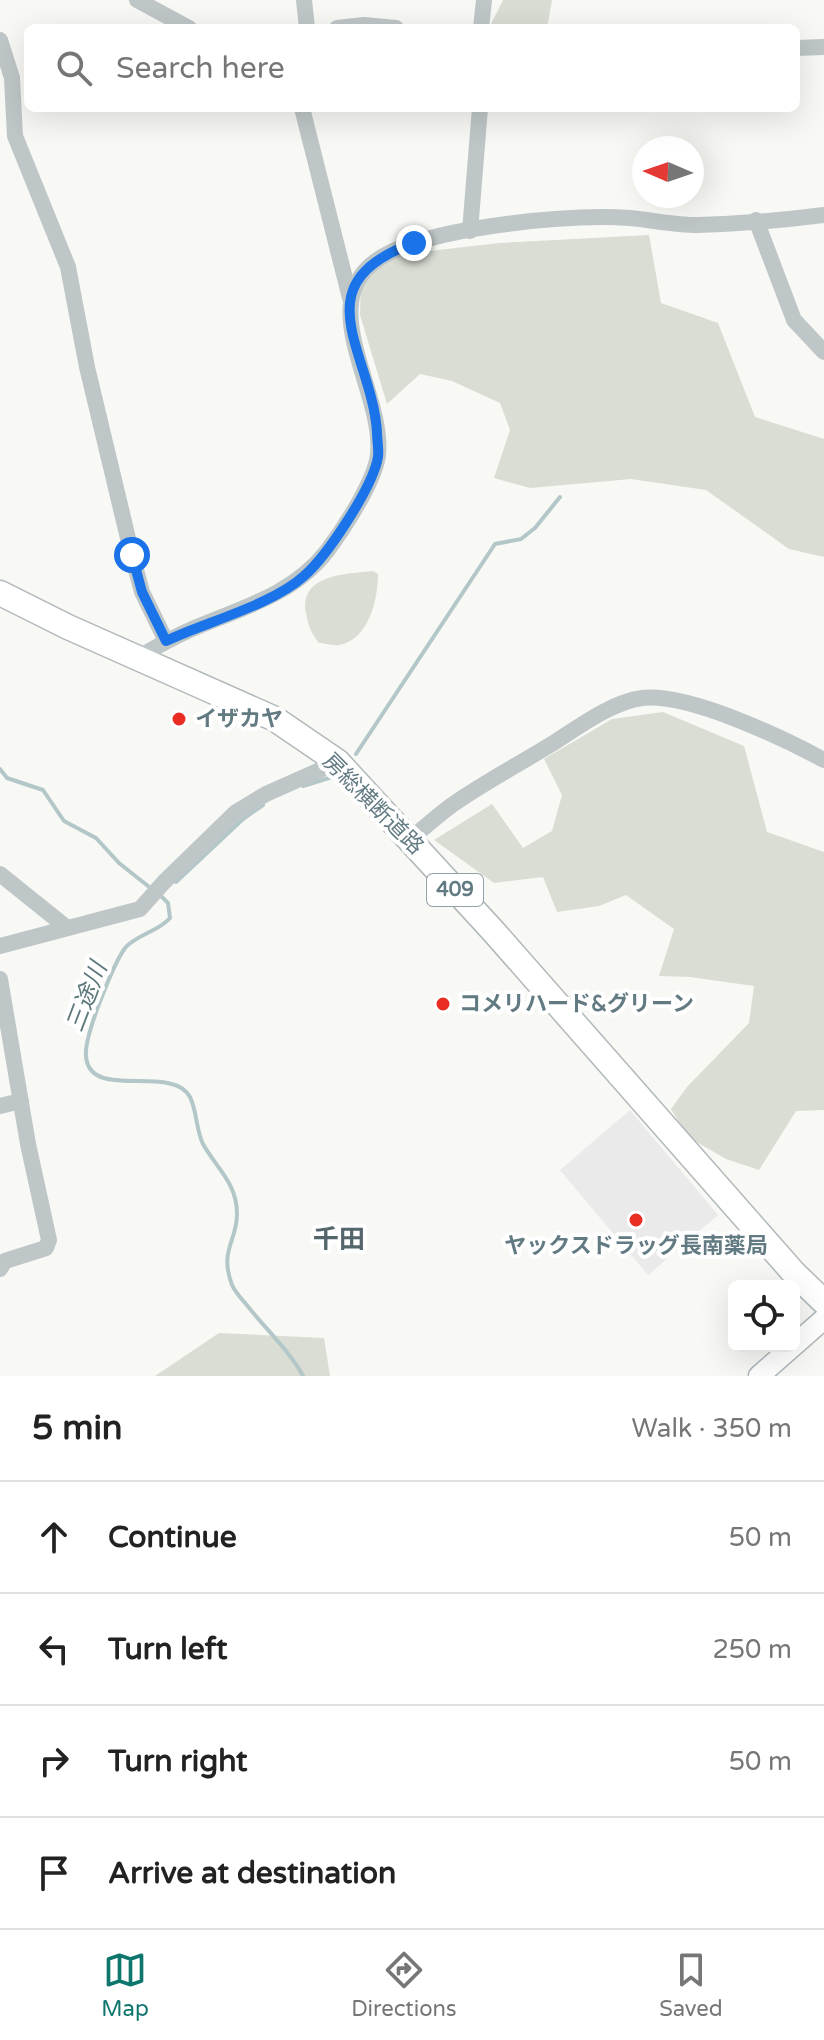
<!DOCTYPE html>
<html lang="en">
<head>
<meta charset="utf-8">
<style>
	:root { --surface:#fff; --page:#f2f2f2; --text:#222; --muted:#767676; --line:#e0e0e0; --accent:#0f766e }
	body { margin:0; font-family:"Varela Round","Noto Sans JP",sans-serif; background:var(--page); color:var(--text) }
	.controls { position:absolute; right:24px; bottom:24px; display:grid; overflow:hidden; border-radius:12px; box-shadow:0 8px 32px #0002 }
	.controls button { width:72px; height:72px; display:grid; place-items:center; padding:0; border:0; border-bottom:2px solid var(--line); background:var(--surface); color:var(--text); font:40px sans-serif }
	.compass { position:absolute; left:632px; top:136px; width:72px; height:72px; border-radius:50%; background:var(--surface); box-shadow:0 8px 32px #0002; rotate:272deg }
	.stop { position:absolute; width:24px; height:24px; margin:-18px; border:6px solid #1a73e8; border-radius:50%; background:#fff }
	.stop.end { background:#1a73e8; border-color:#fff; box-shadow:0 2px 8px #0008 }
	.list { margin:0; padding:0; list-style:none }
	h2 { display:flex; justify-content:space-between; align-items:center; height:104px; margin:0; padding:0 32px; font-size:34px }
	h2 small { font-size:26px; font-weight:400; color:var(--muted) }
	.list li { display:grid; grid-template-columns:52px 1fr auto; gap:24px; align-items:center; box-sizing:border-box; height:112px; padding:0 32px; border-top:2px solid var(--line) }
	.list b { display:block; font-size:30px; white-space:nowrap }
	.list em { font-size:26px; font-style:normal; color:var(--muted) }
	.icon { flex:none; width:44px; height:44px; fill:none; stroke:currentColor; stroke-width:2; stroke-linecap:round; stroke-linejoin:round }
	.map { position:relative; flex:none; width:824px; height:1376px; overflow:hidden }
	.search { position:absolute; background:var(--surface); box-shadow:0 8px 32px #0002; left:24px; right:24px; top:24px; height:88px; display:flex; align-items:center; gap:20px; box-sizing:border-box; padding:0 28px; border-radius:12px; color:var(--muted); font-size:30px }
	.sheet { height:552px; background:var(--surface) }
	nav { display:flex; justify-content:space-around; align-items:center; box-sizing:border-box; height:112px; border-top:2px solid var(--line); background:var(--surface); font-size:22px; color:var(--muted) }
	nav a { display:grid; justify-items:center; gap:4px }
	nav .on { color:var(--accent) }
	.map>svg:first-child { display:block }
</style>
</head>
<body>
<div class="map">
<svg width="824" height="1376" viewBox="0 0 824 1376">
	<rect width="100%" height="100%" fill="#f8f8f5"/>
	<!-- built -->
	<polygon fill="#e9eae9" points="630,1110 718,1215 648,1275 560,1170"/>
	<!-- green -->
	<g fill="#d9ddd4">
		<polygon points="503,0 552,0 547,28 489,28"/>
		<polygon points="649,235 661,303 718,323 755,417 824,439 824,557 789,549 706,490 631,479 530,488 494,478 510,430 500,403 452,381 420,374 387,404 360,315 361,272 404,254 499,243"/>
		<path d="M373,571L378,574C378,599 369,640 339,645C333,646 324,643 319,643C311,633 308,625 306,613C299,574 347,574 373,571Z"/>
		<polygon points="663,712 744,746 767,832 824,852 824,1110 796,1111 759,1170 726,1159 688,1137 671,1109 687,1087 749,1023 754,986 690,977 659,976 674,929 626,895 599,906 557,912 543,877 494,883 434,840 492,804 523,848 552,831 562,795 544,759 612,719"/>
		<polygon points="219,1333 324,1338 330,1376 155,1376"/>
	</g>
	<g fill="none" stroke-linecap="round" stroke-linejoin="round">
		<!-- stream -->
		<g stroke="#b4c7c8" stroke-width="4">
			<polyline points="356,754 495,544 521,539 535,528 560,497"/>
			<polyline points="0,769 7,778 43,790 64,821 96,838 119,863 153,890"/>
			<polyline points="303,786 332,777"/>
			<polyline points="176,882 243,819 263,805"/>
			<path d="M160,895L168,903L170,918C158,932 137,934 125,948C113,965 84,1036 86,1056C89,1102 172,1063 190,1097C197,1111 196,1130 203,1144C217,1169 237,1183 237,1214C237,1242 219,1250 232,1285C236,1294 244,1301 250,1309C267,1330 290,1352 303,1376"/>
		</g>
		<!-- major casing -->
		<g stroke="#b0b8bb" stroke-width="23">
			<polyline id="major" points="759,1376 824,1319"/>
		</g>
		<!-- highway casing -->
		<g stroke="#b2b9bb" stroke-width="27">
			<polyline id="highway" points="0,593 68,627 275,719 338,762 494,932 793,1272 824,1302"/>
		</g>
		<!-- minor -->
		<g stroke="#bfc6c8" stroke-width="16">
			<polyline points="137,0 189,28"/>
			<polyline points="304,0 307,28"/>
			<polyline points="337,28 364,25 396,28"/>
			<polyline points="481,28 484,0"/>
			<polyline points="0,40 12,78 15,136 68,267 87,367 132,555 142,592 166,641"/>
			<polyline points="796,48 824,47"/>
			<polyline points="302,108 350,298"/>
			<polyline points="756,220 794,320 824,352"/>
			<polyline points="470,231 480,108"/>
			<path d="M139,657C156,647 174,637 192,629C241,608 293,595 327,551C343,530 375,481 378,455C385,388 304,293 391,252C446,226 570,214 630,218C652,220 675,225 697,225C736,224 785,220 824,215"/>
			<path d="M409,840C423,829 437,816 452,805C485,782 521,763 555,742C580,726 612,702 642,698C689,693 781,737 824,760"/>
			<polyline points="0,874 66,927"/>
			<polyline points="0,946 140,909 164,882 236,812 266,794 338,762"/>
			<polyline points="0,979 28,1144 49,1240 46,1248 5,1261 0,1269"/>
			<polyline points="0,1106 21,1101"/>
		</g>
		<!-- major -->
		<use href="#major" stroke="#fff" stroke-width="20"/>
		<!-- highway -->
		<use href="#highway" stroke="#fff" stroke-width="24"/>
	</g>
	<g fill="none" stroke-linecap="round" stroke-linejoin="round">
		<!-- route -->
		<path stroke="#1a73e8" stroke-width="10" d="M132,555L142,592L166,641C206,622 272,605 304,576C327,556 373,487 378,457C379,449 377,440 377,432C372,353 299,283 414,243"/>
	</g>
	<!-- markers -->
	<g fill="#ea2d23" stroke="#fff" stroke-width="3">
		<circle cx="179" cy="719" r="8"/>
		<circle cx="443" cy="1004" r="8"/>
		<circle cx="636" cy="1220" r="8"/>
	</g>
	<g text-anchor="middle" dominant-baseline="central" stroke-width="8" stroke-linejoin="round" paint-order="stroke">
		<!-- shield labels -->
		<rect fill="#fff" stroke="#91a2a8" stroke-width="2" x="427" y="874" width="56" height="32" rx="6"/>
		<g font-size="20" font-weight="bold" fill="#627a82">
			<text x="455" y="890">409</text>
		</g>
		<!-- poi labels -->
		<g font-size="22" font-weight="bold" fill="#627a82" stroke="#fff" text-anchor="start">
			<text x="195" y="719">イザカヤ</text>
			<text x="459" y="1004">コメリハード&amp;グリーン</text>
			<text x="636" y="1246" text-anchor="middle">ヤックスドラッグ長南薬局</text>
		</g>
		<!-- street labels -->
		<g font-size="22" fill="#627a82" stroke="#fff">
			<text transform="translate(373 804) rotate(45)">房総横断道路</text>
		</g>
		<!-- water labels -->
		<g font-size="24" font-style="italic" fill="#5d797c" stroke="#fff">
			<text transform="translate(87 997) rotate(-69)">三途川</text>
		</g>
		<!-- quarter labels -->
		<g font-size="26" font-weight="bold" fill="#54666c" stroke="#fff">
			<text x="339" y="1239">千田</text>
		</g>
	</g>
</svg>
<div class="controls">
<button><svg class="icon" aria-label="locate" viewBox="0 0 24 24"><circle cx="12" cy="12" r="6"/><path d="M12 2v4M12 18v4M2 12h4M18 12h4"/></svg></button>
</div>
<svg class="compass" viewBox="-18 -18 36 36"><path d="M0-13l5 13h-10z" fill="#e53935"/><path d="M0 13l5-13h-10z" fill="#767676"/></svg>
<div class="stop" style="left:132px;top:555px"></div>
<div class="stop end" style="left:414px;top:243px"></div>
<div class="search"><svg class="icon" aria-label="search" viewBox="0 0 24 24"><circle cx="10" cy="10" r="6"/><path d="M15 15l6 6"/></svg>Search here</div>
</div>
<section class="sheet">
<h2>5 min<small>Walk · 350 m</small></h2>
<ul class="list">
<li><svg class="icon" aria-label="ahead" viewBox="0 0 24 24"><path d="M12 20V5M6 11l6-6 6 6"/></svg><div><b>Continue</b></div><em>50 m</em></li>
<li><svg class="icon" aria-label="left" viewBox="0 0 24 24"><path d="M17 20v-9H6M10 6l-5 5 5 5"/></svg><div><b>Turn left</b></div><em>250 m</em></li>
<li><svg class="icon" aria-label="right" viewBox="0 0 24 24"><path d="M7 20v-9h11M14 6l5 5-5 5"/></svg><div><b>Turn right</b></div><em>50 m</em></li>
<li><svg class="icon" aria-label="arrive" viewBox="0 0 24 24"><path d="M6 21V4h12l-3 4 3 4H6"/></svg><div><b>Arrive at destination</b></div></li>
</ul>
</section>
<nav>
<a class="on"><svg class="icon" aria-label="map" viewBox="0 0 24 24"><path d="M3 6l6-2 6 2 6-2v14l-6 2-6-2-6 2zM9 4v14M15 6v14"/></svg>Map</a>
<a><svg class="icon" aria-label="directions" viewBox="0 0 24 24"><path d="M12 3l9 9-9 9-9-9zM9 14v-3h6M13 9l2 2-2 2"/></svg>Directions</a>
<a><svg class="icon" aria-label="saved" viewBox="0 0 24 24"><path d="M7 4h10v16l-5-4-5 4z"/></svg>Saved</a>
</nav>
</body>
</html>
